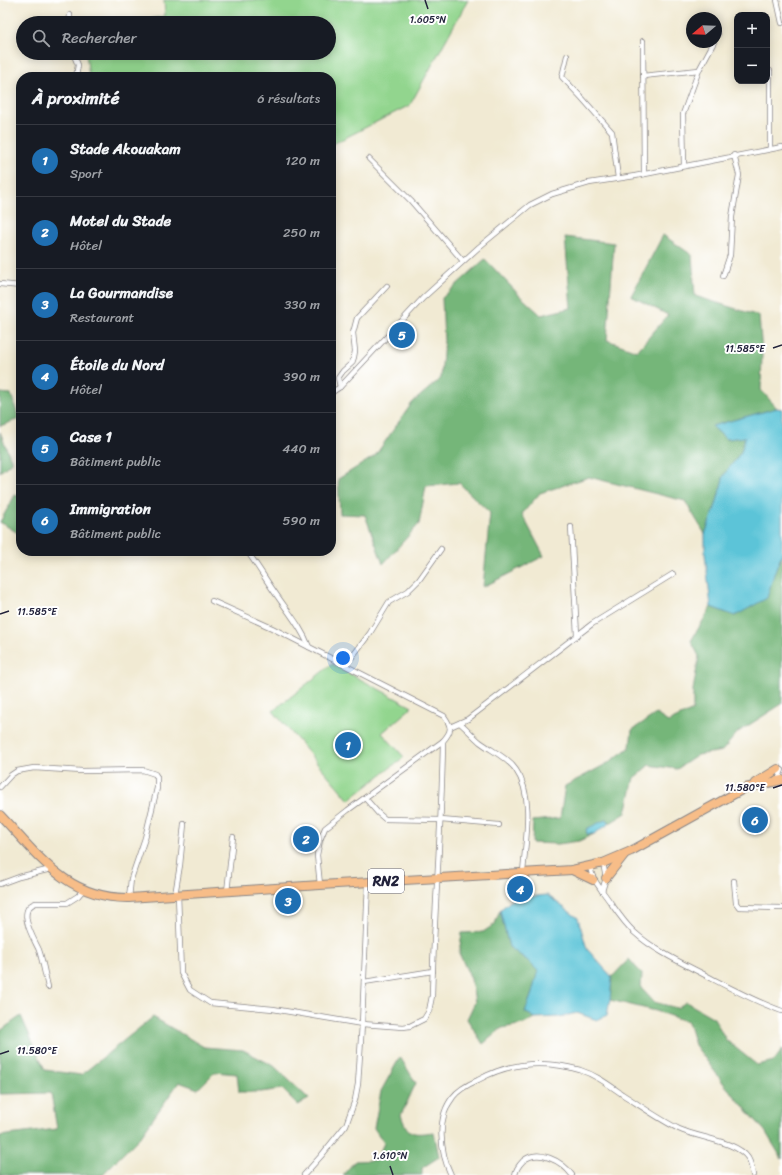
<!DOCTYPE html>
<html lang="fr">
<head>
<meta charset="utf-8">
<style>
	:root { --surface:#171b24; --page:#20242c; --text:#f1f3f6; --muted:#9ea1a6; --line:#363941; --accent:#1f6fb2 }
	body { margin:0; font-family:Sriracha,sans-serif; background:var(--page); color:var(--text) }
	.controls { position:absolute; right:12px; top:12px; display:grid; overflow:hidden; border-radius:8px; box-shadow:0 2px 10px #0003 }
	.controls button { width:36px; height:36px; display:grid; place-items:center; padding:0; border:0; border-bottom:1px solid var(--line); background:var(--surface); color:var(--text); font:20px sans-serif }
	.compass { position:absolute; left:686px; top:12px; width:36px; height:36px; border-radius:50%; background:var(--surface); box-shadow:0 2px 10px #0003; rotate:251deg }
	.you { position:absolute; left:343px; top:658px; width:14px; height:14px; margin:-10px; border:3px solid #fff; border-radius:50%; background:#1a73e8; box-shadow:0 0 0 6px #1a73e833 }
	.badge { display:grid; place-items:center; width:26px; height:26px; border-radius:50%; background:var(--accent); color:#fff; font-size:13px; font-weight:700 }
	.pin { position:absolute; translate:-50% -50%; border:2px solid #fff; box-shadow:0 1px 4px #0006 }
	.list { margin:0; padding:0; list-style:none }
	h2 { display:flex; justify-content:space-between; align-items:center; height:52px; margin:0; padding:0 16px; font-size:17px }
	h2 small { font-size:13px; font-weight:400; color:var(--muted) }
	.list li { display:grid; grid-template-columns:26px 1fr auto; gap:12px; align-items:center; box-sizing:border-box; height:72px; padding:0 16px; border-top:1px solid var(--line) }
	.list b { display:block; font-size:15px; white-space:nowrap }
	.list p { margin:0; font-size:13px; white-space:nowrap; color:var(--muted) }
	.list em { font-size:13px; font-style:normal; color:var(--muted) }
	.icon { flex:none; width:22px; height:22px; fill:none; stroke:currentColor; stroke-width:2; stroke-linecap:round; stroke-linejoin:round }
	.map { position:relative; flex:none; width:782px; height:1175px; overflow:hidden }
	.search { position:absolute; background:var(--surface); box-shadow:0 2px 10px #0003; left:16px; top:16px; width:320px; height:44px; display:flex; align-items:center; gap:10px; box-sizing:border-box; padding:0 14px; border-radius:22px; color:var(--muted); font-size:15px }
	.panel { position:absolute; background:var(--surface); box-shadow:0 2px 10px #0003; left:16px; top:72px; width:320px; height:484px; border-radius:16px }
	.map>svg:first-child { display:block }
</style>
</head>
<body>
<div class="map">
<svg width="782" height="1175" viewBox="0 0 782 1175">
	<rect width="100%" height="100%" fill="#fff"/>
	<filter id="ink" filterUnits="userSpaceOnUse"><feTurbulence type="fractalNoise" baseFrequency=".025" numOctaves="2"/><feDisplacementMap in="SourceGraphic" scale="8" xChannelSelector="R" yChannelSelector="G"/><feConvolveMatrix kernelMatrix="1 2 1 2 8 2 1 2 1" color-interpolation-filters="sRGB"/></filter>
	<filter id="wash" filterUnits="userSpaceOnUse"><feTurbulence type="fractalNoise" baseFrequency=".012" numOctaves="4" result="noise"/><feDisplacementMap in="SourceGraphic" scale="16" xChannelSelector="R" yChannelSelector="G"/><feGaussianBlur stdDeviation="0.9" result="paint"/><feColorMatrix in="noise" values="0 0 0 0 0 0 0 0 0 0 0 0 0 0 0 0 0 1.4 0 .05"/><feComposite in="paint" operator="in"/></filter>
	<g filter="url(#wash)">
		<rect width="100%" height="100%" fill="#f1ead3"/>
		<!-- green -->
		<g fill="#92d58e" stroke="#5a7c64">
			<polygon points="164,0 468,0 410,105 331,145 331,77 89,77 86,53 329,53 329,23 131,23 165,16"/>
			<polygon points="332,664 412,707 382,733 404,757 349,800 273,711"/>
		</g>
		<!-- forest -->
		<g fill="#75b679" stroke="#4c6c5a">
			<polygon points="663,235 692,255 695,296 759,316 762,353 761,390 777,408 712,426 726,439 745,437 741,452 724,475 716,505 705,534 685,501 589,477 540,493 522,514 544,556 483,587 490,513 459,483 426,486 419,524 383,564 365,515 340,514 338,479 375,456 412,403 441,378 444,341 442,298 485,259 520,296 541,315 571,308 565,237 614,243 607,340 637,351 668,315 631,296"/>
			<polygon points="0,393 11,394 19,419 0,426"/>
			<polygon points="0,432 12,462 0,472"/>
			<polygon points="15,495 21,497 21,530 18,533 0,522"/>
			<polygon points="782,554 782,704 738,732 722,751 698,755 677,769 649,765 634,778 626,813 610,823 607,819 587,834 594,834 579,841 558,844 532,843 533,821 560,818 565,786 608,763 630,747 632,730 656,714 668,722 693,710 693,690 699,656 691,641 711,607 735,616 774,574"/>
			<polygon points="500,910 509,947 527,960 538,971 531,996 525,1012 535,1018 524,1024 502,1028 483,1044 467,1019 475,1002 471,979 459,953 462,933 483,932 495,924"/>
			<polygon points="629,959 642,974 641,988 654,1002 677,1008 686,1002 714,1018 726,1040 757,1065 774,1061 782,1050 782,1159 765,1131 724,1084 695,1045 688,1022 656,1011 610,1000 612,977"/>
			<polygon points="21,1016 45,1070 81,1075 153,1017 204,1047 243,1050 274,1066 309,1099 298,1105 282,1089 261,1092 239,1092 237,1074 215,1072 198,1089 179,1082 140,1137 102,1175 0,1175 0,1136 57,1129 51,1093 0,1094 0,1031"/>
			<path d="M400,1057L416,1083L401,1115C408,1137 414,1134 434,1132L439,1157L422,1168V1175H343L355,1161L376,1160L384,1143L374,1128L381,1091Z"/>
		</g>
		<!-- water -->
		<g fill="#5cc4d8" stroke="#3f738a">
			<polygon points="777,408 782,409 782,554 774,574 767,598 735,616 711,607 705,554 705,534 716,505 724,475 741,452 745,437 726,439 712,426"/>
			<polygon points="607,819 610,823 594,834 587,834 586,829"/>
			<polygon points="547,895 578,918 587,949 612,977 610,1000 607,1015 597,1020 577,1013 559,1017 535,1018 525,1012 531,996 538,971 527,960 509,947 500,910 514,898"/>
		</g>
	</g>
	<g filter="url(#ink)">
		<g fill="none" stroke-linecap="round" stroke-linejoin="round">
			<!-- minor casing -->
			<g stroke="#8a8687" stroke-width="6">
				<g id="minor">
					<polyline points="777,0 782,23"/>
					<polyline points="69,23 70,15"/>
					<polyline points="716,37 718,34"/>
					<polyline points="643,41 644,174"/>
					<polyline points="73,53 78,65 76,77"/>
					<polyline points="567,56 562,77 582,98 612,132 618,178"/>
					<polyline points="770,71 770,149"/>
					<polyline points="643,76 699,70"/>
					<polyline points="369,159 411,201 463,261"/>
					<polyline points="684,166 683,114 699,70 714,42"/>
					<polyline points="723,276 730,255 732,217 739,175 734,155"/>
					<polyline points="0,284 21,286"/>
					<polyline points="340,387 338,378 343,371 352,363 354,357 355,351 353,333 357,318 387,286"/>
					<polyline points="331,393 340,387 423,298 479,247 530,205 552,194 589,183 635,176 782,147"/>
					<polyline points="571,527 577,635"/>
					<path d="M247,551C258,566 267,582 278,597C289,613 302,628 309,647L444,716C452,727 452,731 443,741L348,810L325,828L320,840L317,855L320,885"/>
					<polyline points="212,601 272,628 309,647"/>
					<polyline points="346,665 370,633 389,602 408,591 419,580 441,549"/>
					<path d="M460,723C467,729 473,736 480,742C492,751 508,758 516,770C535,797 525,842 523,873"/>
					<polyline points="450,727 468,719 592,624 673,574"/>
					<polyline points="778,780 782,770"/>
					<polyline points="0,787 11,775 17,771 34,768 82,771 143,770 155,774 157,777 157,788 145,838 131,879 129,898"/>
					<polyline points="365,798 378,813 385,819 441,820 499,825"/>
					<path d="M590,867C593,880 595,880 602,891C613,905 621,920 634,932C655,951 682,963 707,976C732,989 756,1002 782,1011"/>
					<polyline points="734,881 736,903 739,907 782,908"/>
					<polyline points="0,884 19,877 51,869"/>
					<polyline points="602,891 606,878 603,863"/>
					<polyline points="227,892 233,837"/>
					<polyline points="175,895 180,865 184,824"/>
					<path d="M178,895L181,973L190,990L210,1003L273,1009L362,1024L403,1027L410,1026L424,1019L429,1011L432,996C434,911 442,826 443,741"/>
					<polyline points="364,982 433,971"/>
					<path d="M48,987C45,975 43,962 39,950C34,939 15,909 36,903H67L78,896L83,890"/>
					<polyline points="304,1175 321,1156 346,1125 355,1100 358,1084 362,1024 368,883"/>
					<path d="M451,1175C440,1152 436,1118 453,1097C459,1089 469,1084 478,1080C510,1062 545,1060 580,1070C596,1075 609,1085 622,1094C641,1106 659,1119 679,1129C698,1138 737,1141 748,1158C751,1163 752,1169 753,1175"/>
					<path d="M515,1175C516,1169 519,1165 523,1161C538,1148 562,1161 572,1175"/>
				</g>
			</g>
			<!-- trunk casing -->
			<g stroke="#8a8687" stroke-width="10">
				<g id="trunk">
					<polyline points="755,783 778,769"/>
					<path d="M0,815C38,855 67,899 129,898L320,885L572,870L603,863L631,851L745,788L782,780"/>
					<polyline points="572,870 593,880"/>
					<polyline points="606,878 624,855"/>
				</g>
			</g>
			<!-- minor -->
			<use href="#minor" stroke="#fff" stroke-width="4.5"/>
			<!-- trunk -->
			<use href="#trunk" stroke="#f7bd88" stroke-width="8"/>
		</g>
	</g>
	<!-- ticks -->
	<path fill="none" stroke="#22223b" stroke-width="1.5" d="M425,0L428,9M773,348L782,345M0,614L9,611M773,788L782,785M0,1054L9,1051M390,1166L393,1175"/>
	<g text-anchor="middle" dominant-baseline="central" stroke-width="4" stroke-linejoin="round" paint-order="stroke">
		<!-- shield labels -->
		<rect fill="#fff" stroke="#646476" stroke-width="1" x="368" y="869" width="36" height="24" rx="3"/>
		<g font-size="14" font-weight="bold" fill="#22223b">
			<text x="386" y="881">RN2</text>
		</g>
	</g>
	<g font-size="10" text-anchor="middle" fill="#22223b" stroke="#fff" stroke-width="4" stroke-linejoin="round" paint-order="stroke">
		<text x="428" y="23">1.605°N</text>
		<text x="745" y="352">11.585°E</text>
		<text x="37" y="615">11.585°E</text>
		<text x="745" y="791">11.580°E</text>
		<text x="37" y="1054">11.580°E</text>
		<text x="390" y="1159">1.610°N</text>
	</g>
</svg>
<div class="controls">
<button>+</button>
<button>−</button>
</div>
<svg class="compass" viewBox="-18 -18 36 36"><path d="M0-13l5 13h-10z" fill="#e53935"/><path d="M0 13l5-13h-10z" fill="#9ea1a6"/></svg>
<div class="you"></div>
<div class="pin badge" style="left:348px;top:745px">1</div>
<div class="pin badge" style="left:306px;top:839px">2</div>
<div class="pin badge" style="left:288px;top:901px">3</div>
<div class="pin badge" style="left:520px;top:889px">4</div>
<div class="pin badge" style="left:402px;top:335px">5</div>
<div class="pin badge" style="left:755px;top:820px">6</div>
<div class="search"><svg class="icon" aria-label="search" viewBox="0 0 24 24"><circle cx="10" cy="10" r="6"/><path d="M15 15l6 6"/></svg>Rechercher</div>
<section class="panel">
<h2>À proximité<small>6 résultats</small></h2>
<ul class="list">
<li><span class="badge">1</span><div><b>Stade Akouakam</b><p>Sport</p></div><em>120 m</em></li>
<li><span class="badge">2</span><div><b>Motel du Stade</b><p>Hôtel</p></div><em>250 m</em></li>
<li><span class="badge">3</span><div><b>La Gourmandise</b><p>Restaurant</p></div><em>330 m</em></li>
<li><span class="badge">4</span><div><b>Étoile du Nord</b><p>Hôtel</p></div><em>390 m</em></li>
<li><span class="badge">5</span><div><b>Case 1</b><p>Bâtiment public</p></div><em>440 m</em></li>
<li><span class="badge">6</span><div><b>Immigration</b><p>Bâtiment public</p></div><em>590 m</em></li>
</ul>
</section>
</div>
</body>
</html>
